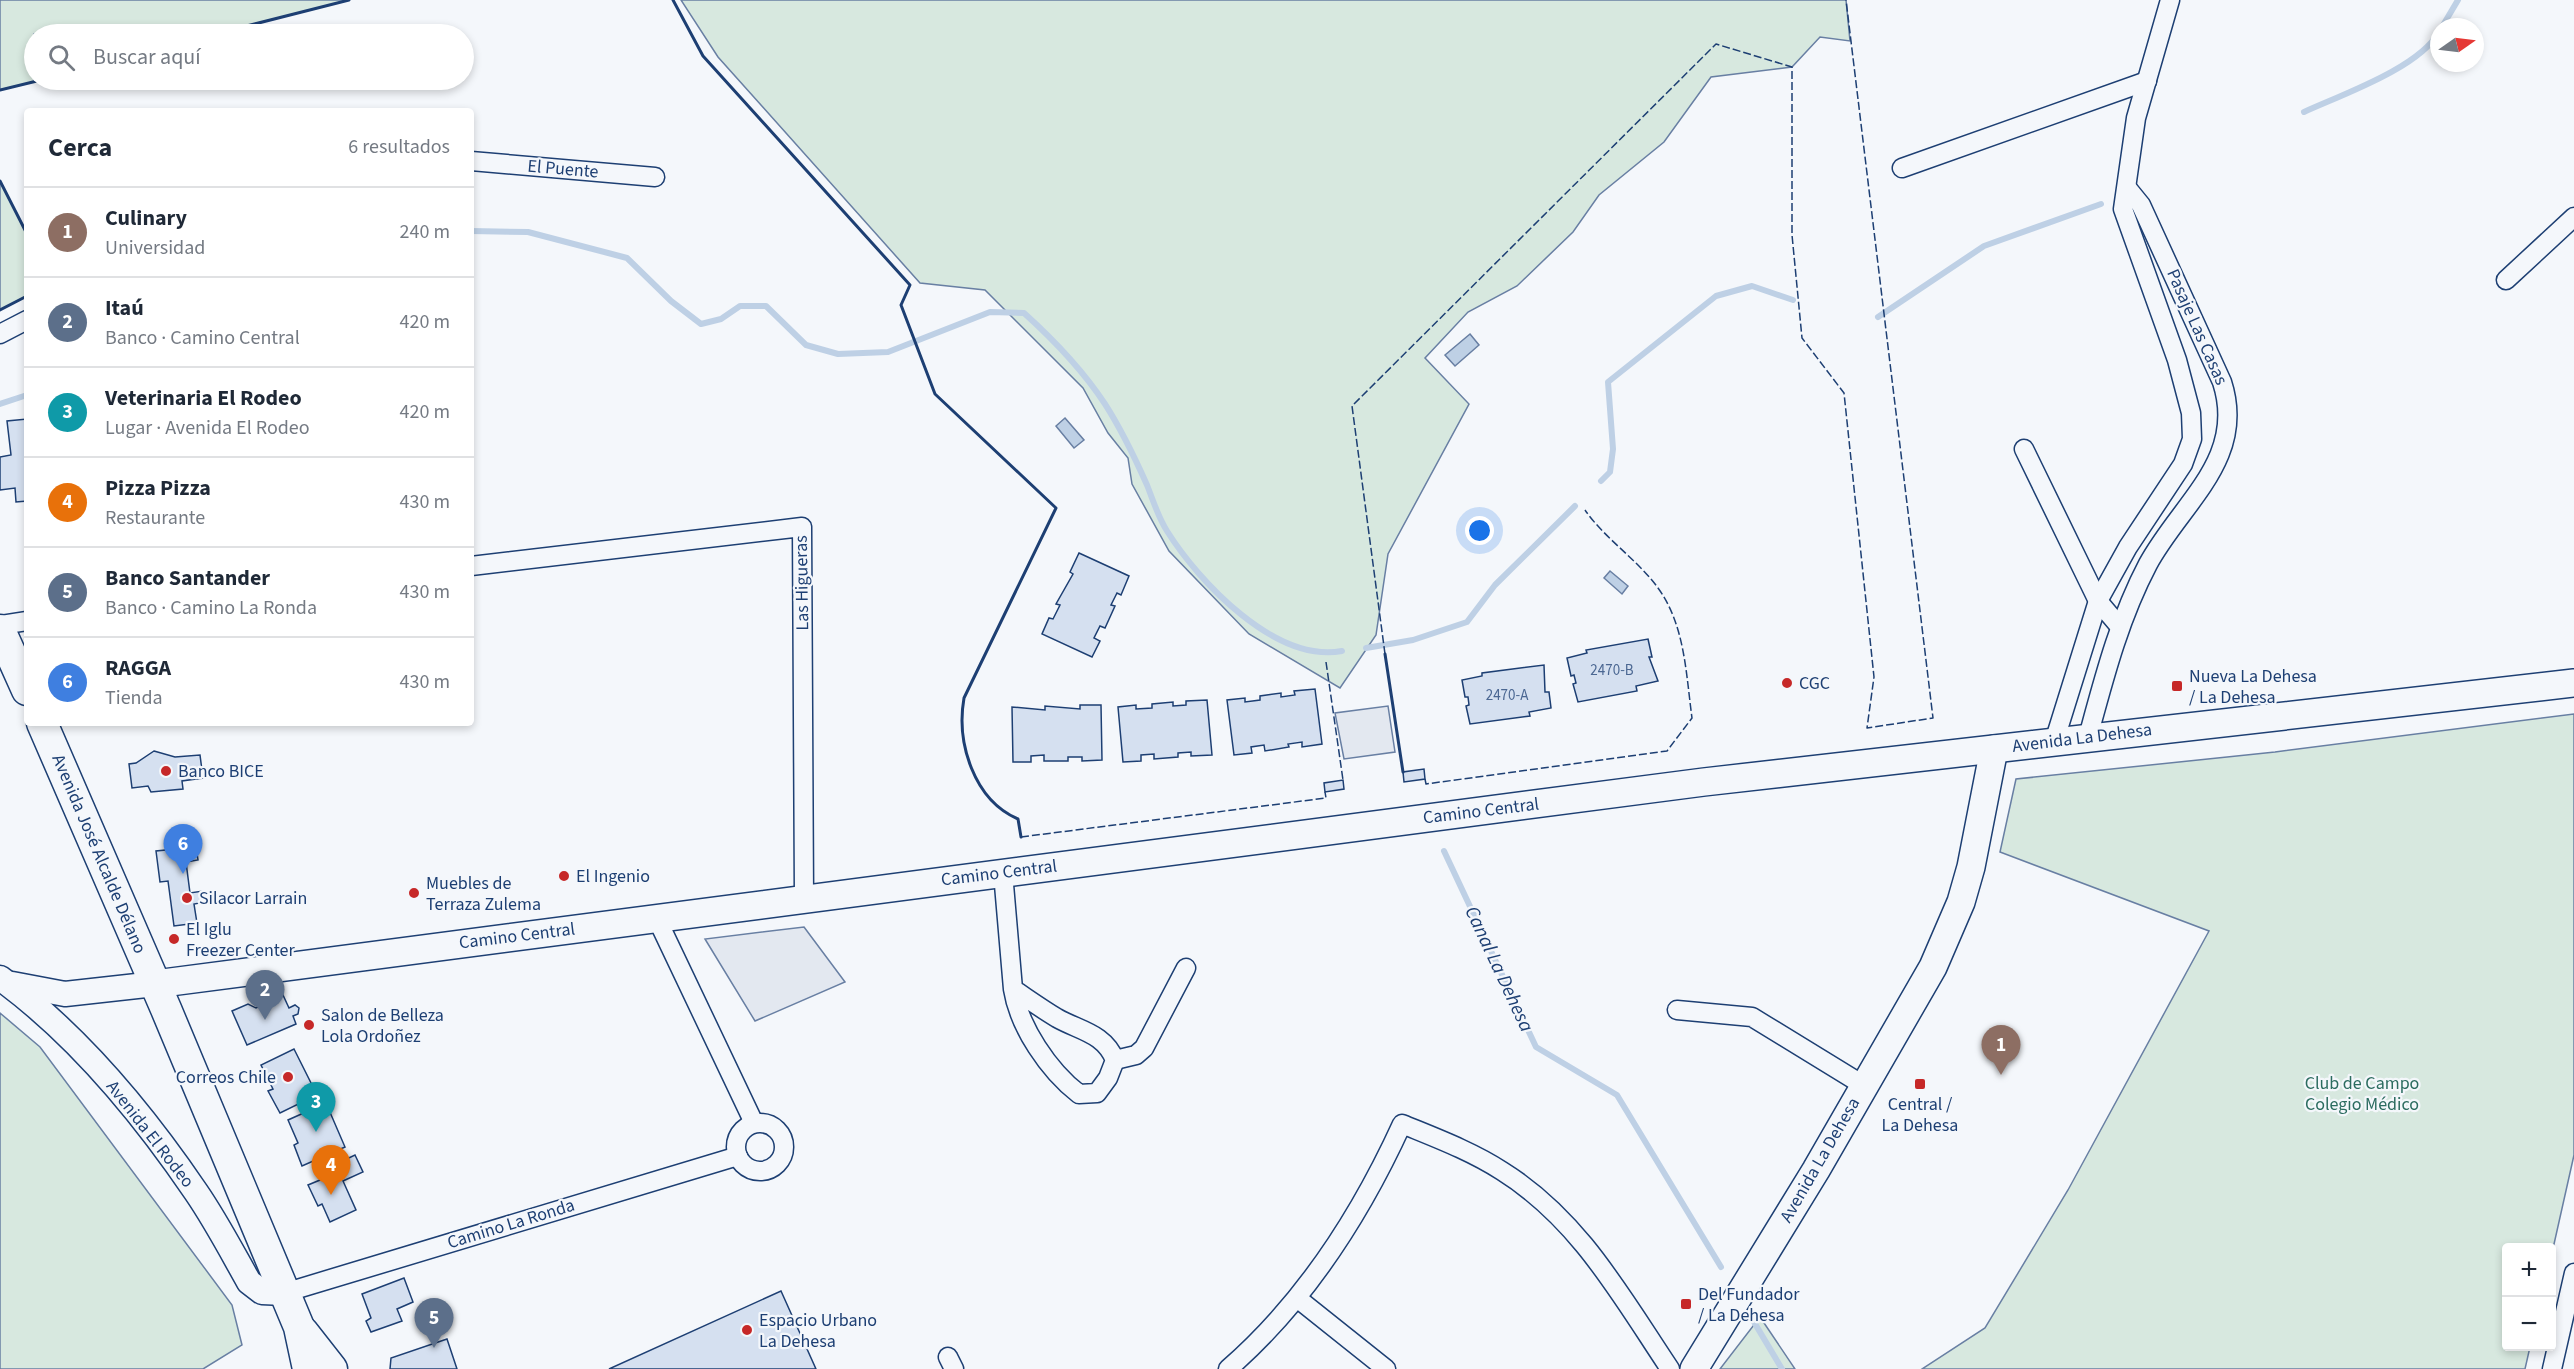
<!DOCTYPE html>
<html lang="es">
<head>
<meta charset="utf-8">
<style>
	:root { --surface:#fff; --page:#f6f6f7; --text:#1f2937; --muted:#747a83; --line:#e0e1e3; --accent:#111827 }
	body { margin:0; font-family:"Source Sans 3",sans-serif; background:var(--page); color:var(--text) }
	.controls { position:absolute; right:18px; bottom:18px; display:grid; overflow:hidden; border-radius:6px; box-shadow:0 3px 9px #0003 }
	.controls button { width:54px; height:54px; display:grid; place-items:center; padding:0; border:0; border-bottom:2px solid var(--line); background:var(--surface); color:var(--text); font:30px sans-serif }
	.compass { position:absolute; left:2430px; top:18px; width:54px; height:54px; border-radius:50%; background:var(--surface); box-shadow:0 3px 9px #0003; rotate:76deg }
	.you { position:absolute; left:1480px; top:531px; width:21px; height:21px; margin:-15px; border:4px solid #fff; border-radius:50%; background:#1a73e8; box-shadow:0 0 0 9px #1a73e833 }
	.badge { display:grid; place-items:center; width:39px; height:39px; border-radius:50%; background:var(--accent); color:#fff; font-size:20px; font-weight:700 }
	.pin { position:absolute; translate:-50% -50px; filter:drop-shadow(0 2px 3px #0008) }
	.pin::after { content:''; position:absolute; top:32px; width:21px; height:18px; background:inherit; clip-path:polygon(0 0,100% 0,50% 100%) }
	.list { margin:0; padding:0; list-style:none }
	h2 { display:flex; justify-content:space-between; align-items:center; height:78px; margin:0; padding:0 24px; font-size:26px }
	h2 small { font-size:20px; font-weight:400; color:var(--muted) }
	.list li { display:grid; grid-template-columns:39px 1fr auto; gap:18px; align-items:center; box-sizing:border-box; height:90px; padding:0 24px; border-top:2px solid var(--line) }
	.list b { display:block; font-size:22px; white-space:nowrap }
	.list p { margin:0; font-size:20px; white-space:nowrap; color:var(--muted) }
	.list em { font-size:20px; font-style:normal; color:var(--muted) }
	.icon { flex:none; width:33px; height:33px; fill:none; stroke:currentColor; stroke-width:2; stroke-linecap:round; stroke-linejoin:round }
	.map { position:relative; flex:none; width:2574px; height:1369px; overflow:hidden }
	.search { position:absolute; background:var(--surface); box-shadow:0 3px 9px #0003; left:24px; top:24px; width:450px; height:66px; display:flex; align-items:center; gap:15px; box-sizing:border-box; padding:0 21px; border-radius:33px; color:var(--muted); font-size:22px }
	.panel { position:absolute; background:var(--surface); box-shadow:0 3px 9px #0003; left:24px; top:108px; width:450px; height:618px; border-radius:6px }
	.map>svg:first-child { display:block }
</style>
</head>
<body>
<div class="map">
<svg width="2574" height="1369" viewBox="0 0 2574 1369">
	<rect width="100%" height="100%" fill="#f4f7fb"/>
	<!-- green -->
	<g fill="#d7e8df" stroke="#687fa3" stroke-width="1.5">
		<polygon points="0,0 349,0 215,34 34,34 34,80 41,80 0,90"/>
		<polygon points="681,0 1846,0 1850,41 1820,37 1792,67 1711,77 1664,142 1599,195 1573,232 1517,286 1468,312 1425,358 1469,404 1388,554 1376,635 1340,688 1249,634 1169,551 1132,484 1128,458 1108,433 1083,388 985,290 920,283 718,57"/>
		<polygon points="0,181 27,234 27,296 0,310"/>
		<polygon points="2574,714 2574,1155 2552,1253 2552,1248 2506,1248 2506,1346 2530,1347 2525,1369 1922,1369 1985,1328 2068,1190 2209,931 2000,852 2016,779 2275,752"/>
		<polygon points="0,1013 40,1047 232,1305 242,1345 203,1369 0,1369"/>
		<polygon points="1760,1317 1795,1369 1720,1369"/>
	</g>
	<!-- parking -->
	<g fill="#e3e8f0" stroke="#687fa3" stroke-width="1.5">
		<polygon points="1388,706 1395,752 1344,759 1335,713"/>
		<polygon points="804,927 845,982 755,1021 705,939"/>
	</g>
	<!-- water -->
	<g fill="#bed0e5" stroke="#687fa3" stroke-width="1.5">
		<polygon points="1470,334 1479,345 1455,366 1445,355"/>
		<polygon points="1065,418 1084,440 1074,448 1056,426"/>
		<polygon points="1610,571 1628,586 1622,594 1604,578"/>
	</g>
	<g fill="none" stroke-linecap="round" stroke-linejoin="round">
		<!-- stream -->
		<g stroke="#bed0e5" stroke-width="6">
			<polyline points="2442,27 2458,0"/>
			<path d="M2304,112C2341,95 2419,68 2439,32"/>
			<path d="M471,231L528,232L627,258L671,301L701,324L721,319L740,306H766L806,345L838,354L888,352L990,312L1024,313C1055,341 1082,369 1105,404C1121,429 1135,458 1147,485C1153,500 1158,517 1167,531C1199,582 1275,663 1342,651"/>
			<polyline points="1878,317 1984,246 2101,204"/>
			<polyline points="0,404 27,395"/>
			<polyline points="1601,481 1610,472 1613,449 1608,382 1716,296 1752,286 1793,300"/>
			<polyline points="1366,648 1413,640 1467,622 1495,585 1575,506"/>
			<polyline points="1444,851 1536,1047 1617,1095 1721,1267"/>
			<polyline points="1751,1317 1782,1369"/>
		</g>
	</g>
	<!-- building -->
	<g fill="#d5e0f0" stroke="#1d3f73" stroke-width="1.5">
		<polygon points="27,419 27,501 16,502 15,488 0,490 0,457 11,455 7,421"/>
		<polygon points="1079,553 1129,576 1121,595 1117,593 1111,605 1115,606 1105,628 1100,626 1094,638 1100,641 1092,657 1042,634 1049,618 1053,619 1060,605 1056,604 1073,574 1070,572"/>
		<polygon points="1648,639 1652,657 1649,657 1658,681 1636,686 1637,691 1578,702 1573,684 1576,683 1574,675 1571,676 1567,658 1587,653 1586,650"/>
		<polygon points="1544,665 1545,692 1549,692 1551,708 1529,712 1530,716 1470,724 1466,706 1469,705 1468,697 1465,697 1462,680 1482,676 1482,673"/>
		<polygon points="1315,689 1322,744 1302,747 1302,742 1288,744 1289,747 1265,751 1264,745 1251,747 1252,753 1234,755 1227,700 1245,698 1245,702 1260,700 1260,696 1281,693 1281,697 1295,695 1294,691"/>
		<polygon points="1207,700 1212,755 1191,756 1191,752 1178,753 1178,757 1154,759 1154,754 1141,755 1141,761 1123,762 1118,707 1136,705 1136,709 1152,708 1152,704 1173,702 1173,706 1186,705 1186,701"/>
		<polygon points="1080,705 1101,705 1102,760 1082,761 1082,757 1068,757 1068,761 1044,761 1044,755 1031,756 1031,762 1013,762 1012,707 1045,710 1045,706 1080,709"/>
		<polygon points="154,751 175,757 200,755 203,778 182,781 183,789 151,792 148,786 132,788 129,764 136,763"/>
		<polygon points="1424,769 1425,779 1404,782 1403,772"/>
		<polygon points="1343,780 1344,789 1325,792 1324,783"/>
		<polygon points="196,847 198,860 186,862 190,893 203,891 205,902 194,904 197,923 174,926 168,881 160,882 156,851"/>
		<polygon points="283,995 289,1008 295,1005 299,1008 298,1014 293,1016 296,1024 247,1045 232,1011 248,1004 256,1008"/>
		<polygon points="294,1049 317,1095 280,1113 268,1091 273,1089 261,1065"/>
		<polygon points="326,1103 345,1147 302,1166 294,1145 298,1143 288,1120"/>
		<polygon points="355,1155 363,1172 343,1181 356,1210 330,1222 322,1204 318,1206 308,1185 337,1173 334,1165"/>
		<polygon points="404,1278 413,1302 397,1309 402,1321 371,1332 366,1321 371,1318 362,1294"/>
		<polygon points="781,1291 816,1369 609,1369"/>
		<polygon points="447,1339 457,1369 390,1369 391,1358"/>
	</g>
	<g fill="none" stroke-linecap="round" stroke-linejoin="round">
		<!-- minor casing -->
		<g stroke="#1d3f73" stroke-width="21">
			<g id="minor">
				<polyline points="471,161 655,177"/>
				<polyline points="1902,168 2147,81"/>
				<polyline points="2506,280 2574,217"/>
				<polyline points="0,334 27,320"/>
				<polyline points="2024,449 2098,601 2120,627"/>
				<polyline points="471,566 802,527 804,898"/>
				<polyline points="0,625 27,621"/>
				<path d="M2088,737C2104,678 2119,619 2148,564C2181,503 2247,459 2222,382L2141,205L2128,189"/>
				<polyline points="2054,742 2098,601 2128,547 2183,464 2192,439 2191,413 2177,360 2123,209 2136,118 2170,0"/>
				<path d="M1003,873L1013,989C1019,1027 1049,1071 1079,1094L1097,1093L1108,1078L1115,1060C1104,1033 1080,1031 1057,1018C1042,1009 1028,999 1013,989"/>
				<polyline points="657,919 754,1123"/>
				<polyline points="1677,1010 1752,1017 1863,1085"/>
				<polyline points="1115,1060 1136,1055 1144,1048 1186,968"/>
				<circle cx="760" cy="1147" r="24"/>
				<polyline points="284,1293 738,1156"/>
				<polyline points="1297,1298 1386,1369"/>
				<polyline points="948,1357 954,1369"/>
				<path d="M1228,1369C1305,1302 1360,1216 1402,1124C1436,1138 1471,1151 1502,1171C1579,1219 1621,1296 1670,1369"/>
				<polyline points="2552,1369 2574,1273"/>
			</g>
		</g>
		<!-- tertiary casing -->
		<g stroke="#1d3f73" stroke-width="27">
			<g id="tertiary">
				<path d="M0,978C77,1034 143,1114 196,1192C216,1221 232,1252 249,1282L262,1292L284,1293"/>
				<polyline points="12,984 65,994 155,984"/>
			</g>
		</g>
		<!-- secondary casing -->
		<g stroke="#1d3f73" stroke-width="30">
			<g id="secondary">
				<polyline points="155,984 1704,782 2574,683"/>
				<polyline points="1694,1369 1816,1170 1933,967 1961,902 1971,867 1994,749"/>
			</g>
		</g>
		<!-- primary casing -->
		<g stroke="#1d3f73" stroke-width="33">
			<g id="primary">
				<polyline points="0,630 27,690"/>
				<polyline points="42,723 166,1009 299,1327 308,1369"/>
				<polyline points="303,1332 332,1369"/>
			</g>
		</g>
		<!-- minor -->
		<use href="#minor" stroke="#f4f7fb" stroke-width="18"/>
		<!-- tertiary -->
		<use href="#tertiary" stroke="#f4f7fb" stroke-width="24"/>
		<!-- secondary -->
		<use href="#secondary" stroke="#f4f7fb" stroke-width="27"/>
		<!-- primary -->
		<use href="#primary" stroke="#f4f7fb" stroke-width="30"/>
		<!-- fence -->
		<g stroke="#1d3f73" stroke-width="1.5" stroke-dasharray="8 3" stroke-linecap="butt">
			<polyline points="1385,654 1352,406 1716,44 1792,67 1792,235 1802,338 1844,393 1874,677 1867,728 1933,718 1846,0"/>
			<polyline points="1326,662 1343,780"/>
			<path d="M1425,779L1426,784L1667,751L1692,718C1686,674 1685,625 1658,588C1637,559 1605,539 1585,510"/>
			<polyline points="1021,837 1326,798 1325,792"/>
		</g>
		<!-- wall -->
		<g stroke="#1d3f73" stroke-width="3">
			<path d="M673,0L703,56L910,285L901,305L935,394L1056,508L964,698C956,743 974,800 1018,819L1021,837"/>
			<polyline points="215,34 349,0"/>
			<polyline points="0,90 41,80"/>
			<polyline points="0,181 27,234"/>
			<polyline points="0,310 27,296"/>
			<polyline points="1385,654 1403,772"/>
		</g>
	</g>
	<!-- markers -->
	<g fill="#c62828" stroke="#f4f7fb" stroke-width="2">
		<circle cx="1787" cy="683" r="6"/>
		<rect x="2171" y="680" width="12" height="12" rx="3"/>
		<circle cx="166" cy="771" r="6"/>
		<circle cx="564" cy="876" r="6"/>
		<circle cx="414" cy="893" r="6"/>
		<circle cx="187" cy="898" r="6"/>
		<circle cx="174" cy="939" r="6"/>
		<circle cx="309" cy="1025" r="6"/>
		<circle cx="288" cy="1077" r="6"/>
		<rect x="1914" y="1078" width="12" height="12" rx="3"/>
		<rect x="1680" y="1298" width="12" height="12" rx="3"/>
		<circle cx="747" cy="1330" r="6"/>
	</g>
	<g text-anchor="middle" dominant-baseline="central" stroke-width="4.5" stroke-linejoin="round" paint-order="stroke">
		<!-- number labels -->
		<g font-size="15" fill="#4b6792">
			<text x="1612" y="670">2470-B</text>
			<text x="1507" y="695">2470-A</text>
		</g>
		<!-- street labels -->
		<g font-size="18" fill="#1d3f73" stroke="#f4f7fb">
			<text transform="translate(563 169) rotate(5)">El Puente</text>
			<text transform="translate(2197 327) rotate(66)">Pasaje Las Casas</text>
			<text transform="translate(802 583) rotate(-91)">Las Higueras</text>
			<text transform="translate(2082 738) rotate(-7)">Avenida La Dehesa</text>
			<text transform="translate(1481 811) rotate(-7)">Camino Central</text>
			<text transform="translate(99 854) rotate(67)">Avenida José Alcalde Délano</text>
			<text transform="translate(999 873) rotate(-7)">Camino Central</text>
			<text transform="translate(517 936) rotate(-7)">Camino Central</text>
			<text transform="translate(150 1134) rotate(52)">Avenida El Rodeo</text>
			<text transform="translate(1820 1160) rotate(-60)">Avenida La Dehesa</text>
			<text transform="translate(511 1224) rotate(-17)">Camino La Ronda</text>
		</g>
		<!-- poi labels -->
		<g font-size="18" fill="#1d3f73" stroke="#f4f7fb" text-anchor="start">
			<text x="2189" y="676">Nueva La Dehesa<tspan x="2189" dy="21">/ La Dehesa</tspan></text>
			<text x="1799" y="683">CGC</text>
			<text x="178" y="771">Banco BICE</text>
			<text x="576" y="876">El Ingenio</text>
			<text x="426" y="883">Muebles de<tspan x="426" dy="21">Terraza Zulema</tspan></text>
			<text x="199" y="898">Silacor Larrain</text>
			<text x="186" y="929">El Iglu<tspan x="186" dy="21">Freezer Center</tspan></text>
			<text x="321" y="1015">Salon de Belleza<tspan x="321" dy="21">Lola Ordoñez</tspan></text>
			<text x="276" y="1077" text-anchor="end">Correos Chile</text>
			<text x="1920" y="1104" text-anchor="middle">Central /<tspan x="1920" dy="21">La Dehesa</tspan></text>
			<text x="1698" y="1294">Del Fundador<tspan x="1698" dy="21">/ La Dehesa</tspan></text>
			<text x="759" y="1320">Espacio Urbano<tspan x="759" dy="21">La Dehesa</tspan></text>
		</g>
		<!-- park labels -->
		<g font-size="18" fill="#2c6c60" stroke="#f4f7fb">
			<text x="2362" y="1083">Club de Campo<tspan x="2362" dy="21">Colegio Médico</tspan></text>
		</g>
		<!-- water labels -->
		<g font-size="20" font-style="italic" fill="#1d3f73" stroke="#f4f7fb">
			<text transform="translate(1499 969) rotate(65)">Canal La Dehesa</text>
		</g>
	</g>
</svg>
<div class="controls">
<button>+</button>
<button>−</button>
</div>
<svg class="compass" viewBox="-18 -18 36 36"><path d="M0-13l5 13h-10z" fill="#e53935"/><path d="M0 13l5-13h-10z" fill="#747a83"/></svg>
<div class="you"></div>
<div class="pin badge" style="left:2001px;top:1075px;background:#8d6e63">1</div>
<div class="pin badge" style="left:265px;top:1020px;background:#5c6f8a">2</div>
<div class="pin badge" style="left:316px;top:1132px;background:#0f9aa8">3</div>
<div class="pin badge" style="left:331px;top:1195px;background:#e8710a">4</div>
<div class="pin badge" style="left:434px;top:1348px;background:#5c6f8a">5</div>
<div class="pin badge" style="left:183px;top:874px;background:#3f7fe0">6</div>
<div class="search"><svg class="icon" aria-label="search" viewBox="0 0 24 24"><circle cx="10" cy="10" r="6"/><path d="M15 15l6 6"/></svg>Buscar aquí</div>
<section class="panel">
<h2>Cerca<small>6 resultados</small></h2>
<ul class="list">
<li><span class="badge" style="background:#8d6e63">1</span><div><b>Culinary</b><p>Universidad</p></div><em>240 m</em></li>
<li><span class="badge" style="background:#5c6f8a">2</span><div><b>Itaú</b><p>Banco · Camino Central</p></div><em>420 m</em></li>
<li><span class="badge" style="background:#0f9aa8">3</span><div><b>Veterinaria El Rodeo</b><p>Lugar · Avenida El Rodeo</p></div><em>420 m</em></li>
<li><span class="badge" style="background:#e8710a">4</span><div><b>Pizza Pizza</b><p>Restaurante</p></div><em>430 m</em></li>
<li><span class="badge" style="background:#5c6f8a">5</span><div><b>Banco Santander</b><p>Banco · Camino La Ronda</p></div><em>430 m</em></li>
<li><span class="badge" style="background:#3f7fe0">6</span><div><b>RAGGA</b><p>Tienda</p></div><em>430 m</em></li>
</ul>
</section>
</div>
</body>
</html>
